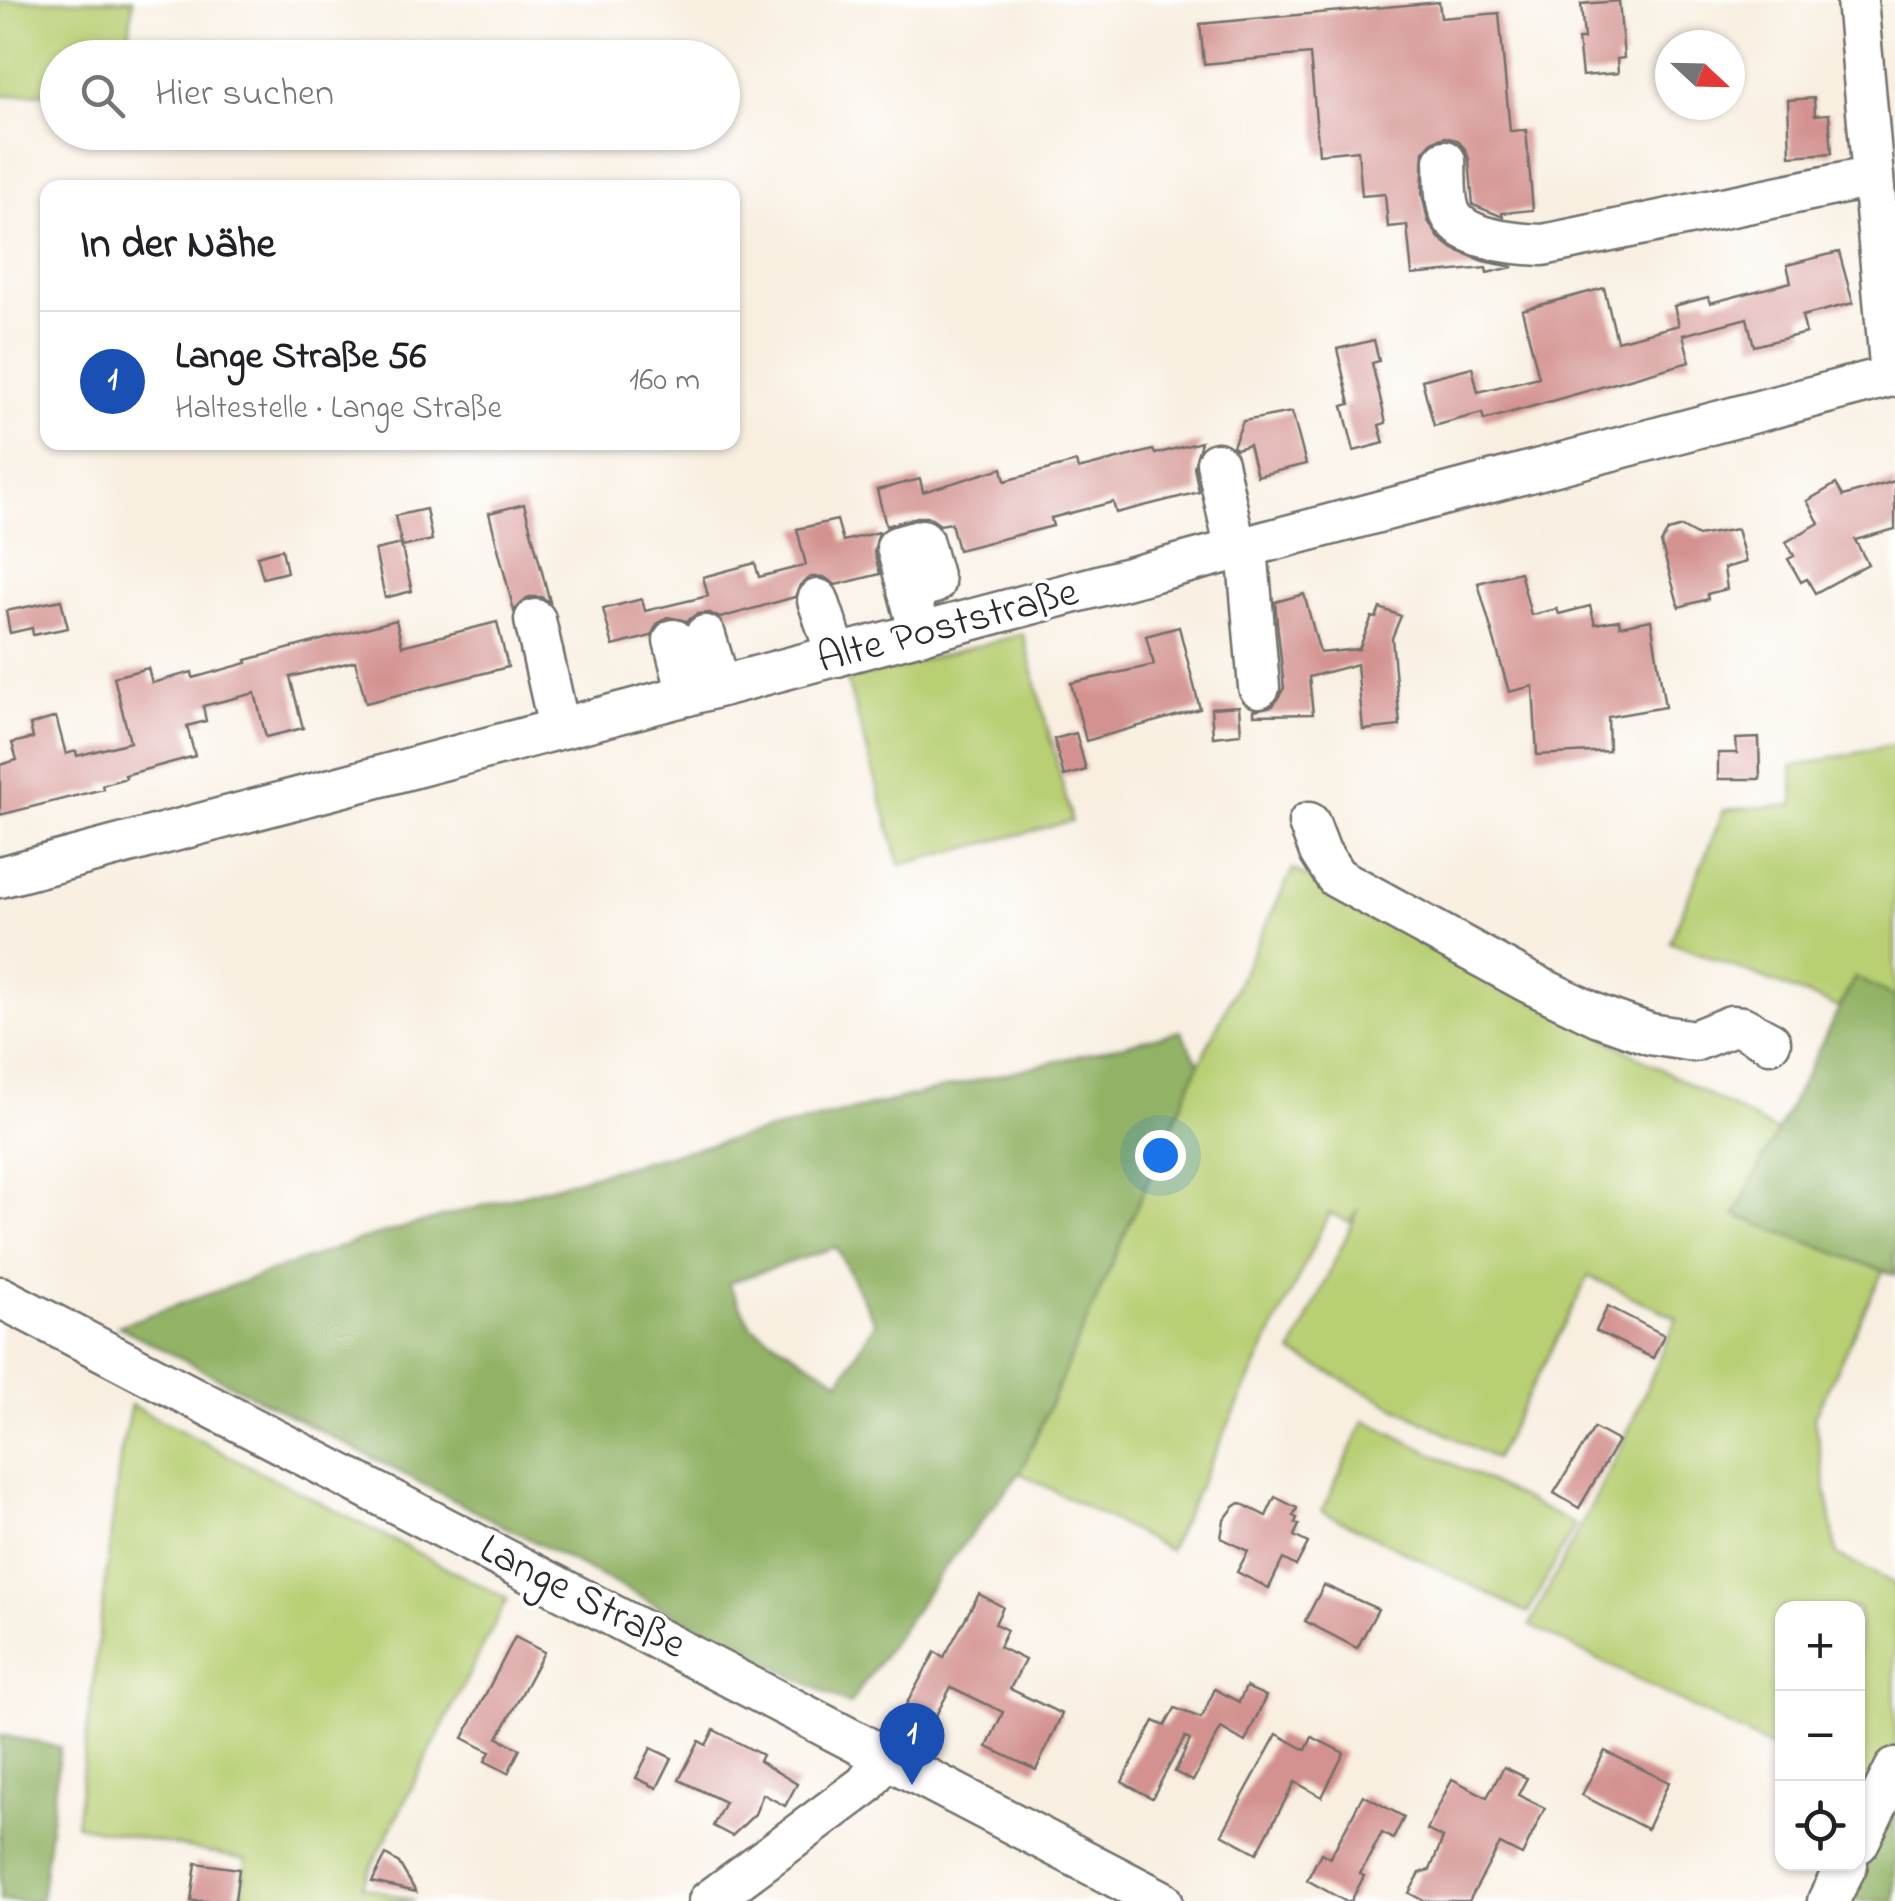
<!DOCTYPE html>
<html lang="de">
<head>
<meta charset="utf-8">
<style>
	:root { --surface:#fff; --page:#f2f2f2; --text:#202124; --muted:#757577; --line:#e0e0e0; --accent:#0f766e }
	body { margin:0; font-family:"Indie Flower",sans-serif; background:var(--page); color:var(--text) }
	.controls { position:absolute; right:30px; bottom:30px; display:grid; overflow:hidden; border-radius:20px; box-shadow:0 2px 8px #0004 }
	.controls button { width:90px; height:90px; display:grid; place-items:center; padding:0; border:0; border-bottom:2px solid var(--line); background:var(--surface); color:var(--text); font:50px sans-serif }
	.compass { position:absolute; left:1655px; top:30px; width:90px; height:90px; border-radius:50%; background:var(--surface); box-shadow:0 2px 8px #0004; rotate:112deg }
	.you { position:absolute; left:1160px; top:1155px; width:35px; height:35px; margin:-25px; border:8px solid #fff; border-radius:50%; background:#1a73e8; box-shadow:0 0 0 15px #1a73e833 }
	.badge { display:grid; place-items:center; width:65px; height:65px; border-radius:50%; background:var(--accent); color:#fff; font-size:32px; font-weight:700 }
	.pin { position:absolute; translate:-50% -82px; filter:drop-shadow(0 2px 5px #0008) }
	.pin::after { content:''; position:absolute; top:52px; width:35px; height:30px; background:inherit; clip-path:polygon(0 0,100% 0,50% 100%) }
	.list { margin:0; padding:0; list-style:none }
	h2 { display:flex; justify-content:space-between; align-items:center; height:130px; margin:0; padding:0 40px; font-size:42px }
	h2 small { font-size:32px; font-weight:400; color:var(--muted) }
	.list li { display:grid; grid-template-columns:65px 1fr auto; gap:30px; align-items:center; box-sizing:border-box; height:140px; padding:0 40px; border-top:2px solid var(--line) }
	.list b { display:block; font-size:38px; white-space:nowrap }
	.list p { margin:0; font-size:32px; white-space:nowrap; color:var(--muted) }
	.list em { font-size:32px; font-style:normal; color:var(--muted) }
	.icon { flex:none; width:55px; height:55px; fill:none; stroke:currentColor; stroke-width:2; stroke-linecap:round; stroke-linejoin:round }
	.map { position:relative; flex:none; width:1895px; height:1901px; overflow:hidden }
	.search { position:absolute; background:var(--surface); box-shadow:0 2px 8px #0004; left:40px; top:40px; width:700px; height:110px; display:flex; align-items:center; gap:25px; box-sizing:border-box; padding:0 35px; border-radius:55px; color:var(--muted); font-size:38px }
	.panel { position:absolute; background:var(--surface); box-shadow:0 2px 8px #0004; left:40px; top:180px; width:700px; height:270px; border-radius:20px }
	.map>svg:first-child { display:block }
</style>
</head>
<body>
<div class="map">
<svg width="1895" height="1901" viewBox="0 0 1895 1901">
	<rect width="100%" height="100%" fill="#fff"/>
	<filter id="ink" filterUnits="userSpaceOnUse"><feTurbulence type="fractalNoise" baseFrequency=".01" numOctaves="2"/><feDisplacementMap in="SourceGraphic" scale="20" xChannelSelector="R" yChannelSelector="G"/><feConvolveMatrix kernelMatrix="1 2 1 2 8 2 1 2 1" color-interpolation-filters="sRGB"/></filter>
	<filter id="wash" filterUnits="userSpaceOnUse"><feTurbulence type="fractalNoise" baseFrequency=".0048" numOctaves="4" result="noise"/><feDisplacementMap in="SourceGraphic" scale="40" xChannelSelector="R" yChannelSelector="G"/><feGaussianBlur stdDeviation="2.25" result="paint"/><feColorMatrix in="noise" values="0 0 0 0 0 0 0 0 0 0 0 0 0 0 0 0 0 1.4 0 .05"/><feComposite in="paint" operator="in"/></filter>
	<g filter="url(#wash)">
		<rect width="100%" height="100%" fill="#f8efe1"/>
		<!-- green -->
		<g fill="#b8cf73" stroke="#727d4f" stroke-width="2.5">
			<polygon points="0,0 133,0 127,57 58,58 57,92 0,96"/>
			<polygon points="1023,634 1072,821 900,865 847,680"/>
			<polygon points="1895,744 1895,997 1855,977 1839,1008 1670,942 1724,810 1794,805 1792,767"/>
			<polygon points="1293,869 1777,1132 1735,1215 1883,1271 1814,1417 1837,1555 1895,1584 1895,1750 1870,1798 1858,1791 1858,1608 1782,1608 1782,1753 1530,1625 1623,1443 1677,1318 1589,1276 1495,1459 1292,1353 1359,1209 1350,1222 1329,1213 1169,1550 1020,1473 1199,1064"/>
			<polygon points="131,1405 507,1599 362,1886 414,1901 242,1901 246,1860 76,1825 121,1451"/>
			<polygon points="1365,1420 1575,1525 1528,1613 1322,1511"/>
		</g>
		<!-- forest -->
		<g fill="#92b265" stroke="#5e6e48" stroke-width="2.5" fill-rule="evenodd">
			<polygon points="1855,977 1895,997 1895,1275 1735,1215"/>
			<path d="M1181,1031L1199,1064L1020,1473L939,1575L849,1705L118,1326L360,1240L647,1160ZM836,1247L875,1323L840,1381L751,1326L728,1283Z"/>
			<polygon points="0,1735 60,1747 41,1901 0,1901"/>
			<polygon points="1895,1787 1895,1901 1837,1901"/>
		</g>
		<g id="blocks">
			<!-- building -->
			<g fill="#d3928f">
				<polygon points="1619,1 1624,58 1617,59 1618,73 1582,76 1578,39 1584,39 1581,4"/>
				<polygon points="1439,2 1441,18 1499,13 1510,131 1526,130 1533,210 1502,213 1503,217 1473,205 1469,159 1465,149 1457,140 1445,137 1433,141 1424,151 1422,194 1428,221 1439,238 1453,249 1483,261 1513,267 1487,273 1486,268 1412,275 1407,225 1388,227 1385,194 1362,196 1358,150 1319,154 1310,54 1204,64 1200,24"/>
				<polygon points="1814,98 1815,115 1829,114 1832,153 1790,156 1788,100"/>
				<polygon points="1839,252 1853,303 1802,316 1806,333 1754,346 1747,318 1683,335 1690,362 1484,420 1482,413 1434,426 1422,380 1472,367 1478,392 1539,377 1522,310 1604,288 1617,341 1679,325 1674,306 1708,297 1710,303 1791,282 1787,265"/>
				<polygon points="1374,340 1379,361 1372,363 1386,423 1379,425 1384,443 1354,451 1343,406 1350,404 1337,349"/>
				<polygon points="1292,412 1306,464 1257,476 1249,445 1236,449 1233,446 1243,421"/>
				<polygon points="1201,442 1194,467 1199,492 1116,513 1113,502 1051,518 1053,526 958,550 951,523 940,525 929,517 917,517 886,526 877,490 920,479 923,492 1002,468 1005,481 1076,462 1078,469 1153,450 1155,454"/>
				<polygon points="1895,481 1895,529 1855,540 1868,564 1815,593 1807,579 1801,582 1788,559 1794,556 1786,542 1819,523 1807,501 1836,484 1843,496"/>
				<polygon points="524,504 550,602 541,597 529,597 514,611 489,513"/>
				<polygon points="426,509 432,540 402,547 395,516"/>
				<polygon points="837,520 843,541 879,532 874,552 880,574 836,585 824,577 811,577 800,585 795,597 720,618 710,613 697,614 687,621 667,617 657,624 651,636 613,646 603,609 642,599 645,611 708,596 703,577 755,563 759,577 806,565 797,529"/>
				<polygon points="1682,527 1698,536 1737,529 1746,562 1724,568 1727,589 1707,594 1708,599 1679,607 1661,543 1668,531"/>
				<polygon points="401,544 412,591 385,598 375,550"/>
				<polygon points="282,549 287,572 263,578 257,556"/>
				<polygon points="1520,572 1531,615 1557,609 1559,614 1590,606 1595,624 1619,620 1620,626 1651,620 1665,707 1608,717 1609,751 1537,755 1533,686 1509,692 1478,583"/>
				<polygon points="1304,594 1320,653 1359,649 1372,617 1376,618 1380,608 1401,616 1392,638 1400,726 1363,730 1357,664 1309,677 1313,714 1254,715 1254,710 1273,706 1284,688 1275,602"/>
				<polygon points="61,600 68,628 33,635 32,628 10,633 6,611"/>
				<polygon points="396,620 402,646 497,622 508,667 366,703 355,661 290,677 303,728 266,737 255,693 203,706 206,721 187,726 195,756 125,775 126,778 102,785 103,789 0,815 0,765 17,760 12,743 33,738 30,725 56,717 66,754 76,751 77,756 130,742 114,677 148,668 152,683 192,672 193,678 247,663 246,660"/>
				<polygon points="1179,627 1200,709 1086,741 1071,683 1154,665 1146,636"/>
				<polygon points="1239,706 1241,734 1213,737 1211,708"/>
				<polygon points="1076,733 1086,770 1064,776 1054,739"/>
				<polygon points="1759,738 1760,779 1718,779 1718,753 1737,753 1736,739"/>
				<polygon points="1608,1306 1664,1335 1653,1358 1596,1331"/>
				<polygon points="1594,1428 1618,1441 1579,1508 1554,1493"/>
				<polygon points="1275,1497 1297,1508 1293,1516 1297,1518 1295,1523 1299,1525 1294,1536 1308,1543 1296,1566 1283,1559 1269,1588 1237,1572 1248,1551 1221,1538 1224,1520 1234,1507 1240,1503 1266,1516"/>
				<polygon points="1324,1585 1378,1609 1357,1648 1305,1621"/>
				<polygon points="979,1594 1003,1607 995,1624 1007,1630 999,1647 1025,1660 1010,1689 1062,1714 1036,1770 987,1747 1003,1712 951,1687 934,1719 906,1705 935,1652 944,1657"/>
				<polygon points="515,1637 544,1652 498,1738 520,1749 508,1773 485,1761 490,1752 463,1738"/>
				<polygon points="1246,1687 1266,1696 1245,1742 1221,1728 1193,1781 1175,1772 1190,1740 1185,1737 1152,1798 1122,1782 1154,1721 1165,1726 1175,1708 1201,1718 1215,1689 1239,1702"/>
				<polygon points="714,1730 762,1755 759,1761 797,1784 785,1806 763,1794 755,1814 732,1836 713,1826 725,1802 679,1780 699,1741 706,1745"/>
				<polygon points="1277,1734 1306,1750 1312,1737 1344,1753 1322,1797 1295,1782 1257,1853 1222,1834"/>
				<polygon points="651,1748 672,1758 657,1788 636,1778"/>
				<polygon points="1605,1751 1669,1782 1647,1829 1582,1795"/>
				<polygon points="1504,1767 1527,1778 1518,1795 1545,1808 1522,1855 1500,1844 1469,1901 1424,1901 1409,1893 1420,1873 1430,1870 1443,1838 1427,1830 1452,1779 1487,1797"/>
				<polygon points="1363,1795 1404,1817 1393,1839 1382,1833 1360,1874 1364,1876 1351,1901 1345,1901 1307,1880 1321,1853 1330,1858"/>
				<polygon points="386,1855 399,1863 416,1892 372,1882"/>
				<polygon points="196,1863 239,1869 235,1901 191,1901"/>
			</g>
		</g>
	</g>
	<g filter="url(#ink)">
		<use href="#blocks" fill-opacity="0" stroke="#73706b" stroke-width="2.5"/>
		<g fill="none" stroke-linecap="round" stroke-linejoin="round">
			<!-- minor casing -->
			<g stroke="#73706b" stroke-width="45">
				<g id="minor">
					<polyline points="1857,0 1891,376"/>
					<path d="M1445,161C1446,176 1444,196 1449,210C1458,240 1517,244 1543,245L1873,177"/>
					<polyline points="1217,463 1236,551"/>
					<polyline points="1247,548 1259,687"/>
					<polyline points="908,590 934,583 922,540 897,547 920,634"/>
					<polyline points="818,600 837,656"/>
					<polyline points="535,620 559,728"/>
					<polyline points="705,636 720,686"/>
					<polyline points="674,640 688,695"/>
					<polyline points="1309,823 1320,852 1336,877 1528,982 1599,1016 1650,1034 1694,1041 1731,1026 1742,1027 1770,1042"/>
					<polyline points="0,877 1895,375"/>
					<polyline points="0,1297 1162,1901"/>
					<polyline points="1858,1843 1895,1769"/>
					<polyline points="709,1901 865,1785 887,1756"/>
					<polyline points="1828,1901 1847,1864"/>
				</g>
			</g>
			<!-- minor -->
			<use href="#minor" stroke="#fff" stroke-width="40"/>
		</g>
	</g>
	<g text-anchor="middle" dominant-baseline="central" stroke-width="8" stroke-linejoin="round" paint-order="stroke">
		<!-- street labels -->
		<g font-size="42" fill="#2b2b2b" stroke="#fff">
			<text transform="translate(948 627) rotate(-15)">Alte Poststraße</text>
			<text transform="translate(582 1598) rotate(27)">Lange Straße</text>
		</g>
	</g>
</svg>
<div class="controls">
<button>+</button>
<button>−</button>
<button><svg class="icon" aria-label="locate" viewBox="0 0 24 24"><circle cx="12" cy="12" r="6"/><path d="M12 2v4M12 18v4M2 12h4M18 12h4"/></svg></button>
</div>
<svg class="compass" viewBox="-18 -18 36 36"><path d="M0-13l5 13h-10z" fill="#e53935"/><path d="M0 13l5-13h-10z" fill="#757577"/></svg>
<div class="you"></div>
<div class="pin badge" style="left:912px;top:1785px;background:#1a4fb4">1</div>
<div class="search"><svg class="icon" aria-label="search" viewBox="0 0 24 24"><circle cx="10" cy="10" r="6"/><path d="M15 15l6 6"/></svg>Hier suchen</div>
<section class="panel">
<h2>In der Nähe<small></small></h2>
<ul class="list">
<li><span class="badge" style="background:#1a4fb4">1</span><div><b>Lange Straße 56</b><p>Haltestelle · Lange Straße</p></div><em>160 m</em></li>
</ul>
</section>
</div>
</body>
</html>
